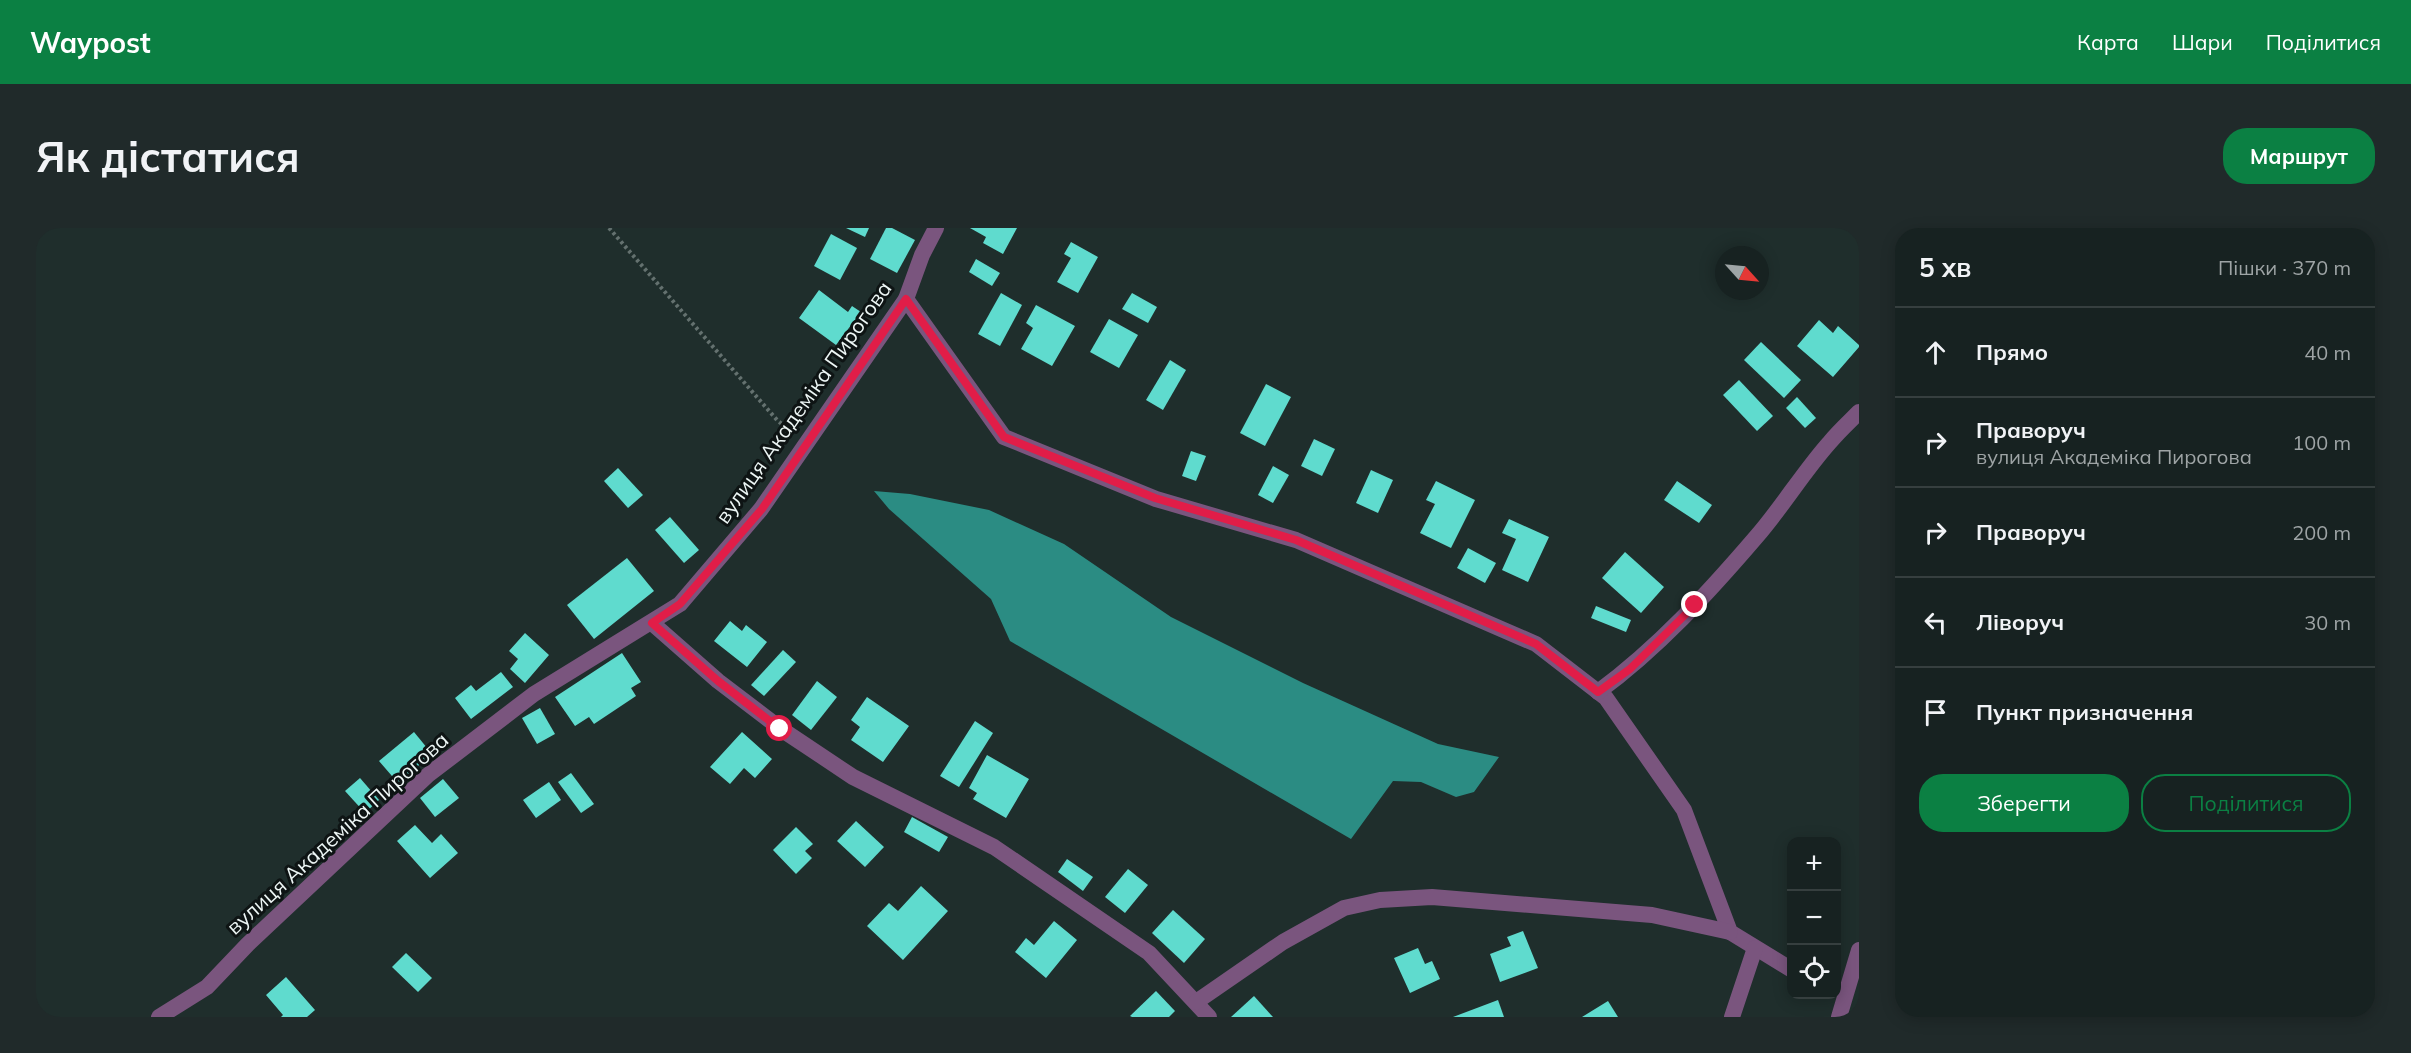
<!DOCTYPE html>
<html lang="uk">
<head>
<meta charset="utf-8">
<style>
	:root { --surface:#172221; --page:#202a2a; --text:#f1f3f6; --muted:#9ea4a5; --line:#363f3f; --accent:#0b8043 }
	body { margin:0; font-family:Mulish,sans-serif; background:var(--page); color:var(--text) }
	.controls { position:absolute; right:18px; bottom:18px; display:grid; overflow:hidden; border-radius:12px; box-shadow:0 3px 15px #0003 }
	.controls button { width:54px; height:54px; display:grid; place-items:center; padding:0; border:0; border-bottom:2px solid var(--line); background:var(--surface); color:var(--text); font:30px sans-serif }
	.compass { position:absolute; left:1679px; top:18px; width:54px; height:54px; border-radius:50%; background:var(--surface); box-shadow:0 3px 15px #0003; rotate:117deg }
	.stop { position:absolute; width:18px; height:18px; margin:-14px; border:4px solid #e11d48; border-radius:50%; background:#fff }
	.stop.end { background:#e11d48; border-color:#fff; box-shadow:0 2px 6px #0008 }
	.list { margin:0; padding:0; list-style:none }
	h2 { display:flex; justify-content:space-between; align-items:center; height:78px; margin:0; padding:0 24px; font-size:26px }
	h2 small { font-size:20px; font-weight:400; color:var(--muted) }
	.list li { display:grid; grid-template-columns:39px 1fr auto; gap:18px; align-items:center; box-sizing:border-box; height:90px; padding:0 24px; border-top:2px solid var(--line) }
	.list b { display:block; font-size:22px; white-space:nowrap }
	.list p { margin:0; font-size:20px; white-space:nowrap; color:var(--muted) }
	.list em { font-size:20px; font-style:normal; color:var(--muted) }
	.actions { display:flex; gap:12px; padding:18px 24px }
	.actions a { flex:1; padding:14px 0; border:2px solid var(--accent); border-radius:24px; text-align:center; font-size:21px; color:var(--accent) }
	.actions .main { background:var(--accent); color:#fff }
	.icon { flex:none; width:33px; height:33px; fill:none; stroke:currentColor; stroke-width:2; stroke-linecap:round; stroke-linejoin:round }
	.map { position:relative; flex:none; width:1823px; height:789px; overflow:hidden; border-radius:24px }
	header { display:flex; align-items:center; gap:36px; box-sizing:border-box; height:84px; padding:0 30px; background:var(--accent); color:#fff }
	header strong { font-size:28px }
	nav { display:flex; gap:33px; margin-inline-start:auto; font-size:21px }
	.intro { display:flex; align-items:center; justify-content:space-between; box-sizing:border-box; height:144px; padding:0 36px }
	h1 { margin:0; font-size:42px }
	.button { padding:15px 27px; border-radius:24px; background:var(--accent); color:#fff; font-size:21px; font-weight:700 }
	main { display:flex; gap:36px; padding:0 36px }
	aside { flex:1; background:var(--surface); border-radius:24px; box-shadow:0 3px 15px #0003 }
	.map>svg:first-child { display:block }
</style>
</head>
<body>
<header>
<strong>Waypost</strong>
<nav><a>Карта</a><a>Шари</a><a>Поділитися</a></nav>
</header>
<div class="intro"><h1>Як дістатися</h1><a class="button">Маршрут</a></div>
<main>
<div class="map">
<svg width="1823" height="789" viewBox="0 0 1823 789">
	<rect width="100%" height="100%" fill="#1f2e2c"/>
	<!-- water -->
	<polygon fill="#2b8c83" points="838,263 874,266 953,282 1028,316 1135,389 1267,455 1402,516 1463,529 1438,564 1420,569 1385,554 1357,553 1315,611 974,413 955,371 853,281"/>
	<!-- building -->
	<g fill="#5fdbce">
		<polygon points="810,0 833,0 829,9"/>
		<polygon points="850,0 856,0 879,12 861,45 834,31"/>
		<polygon points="934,0 981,0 967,26 947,15 950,9"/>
		<polygon points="795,6 821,20 804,52 778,38"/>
		<polygon points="1035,14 1062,29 1042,65 1021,54 1035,30 1028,26"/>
		<polygon points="940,31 964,45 956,58 933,44"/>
		<polygon points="783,62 812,84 816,78 825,84 800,117 763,90"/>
		<polygon points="965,65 986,77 964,118 942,106"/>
		<polygon points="1096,65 1121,79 1112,95 1086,81"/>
		<polygon points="1000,77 1039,98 1016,138 985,121 997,100 990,95"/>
		<polygon points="1073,91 1102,107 1083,140 1054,124"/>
		<polygon points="1783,92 1797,105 1802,98 1823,117 1823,119 1797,149 1761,118"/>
		<polygon points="1725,114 1765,152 1748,170 1708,132"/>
		<polygon points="1134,132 1150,142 1127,182 1110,172"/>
		<polygon points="1703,152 1737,188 1721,203 1687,167"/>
		<polygon points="1230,156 1255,169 1229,218 1204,205"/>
		<polygon points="1761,169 1780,190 1769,200 1750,180"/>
		<polygon points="1278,211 1299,221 1286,248 1265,238"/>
		<polygon points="1155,223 1170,228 1160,253 1146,248"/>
		<polygon points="1237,238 1253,247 1237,275 1222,267"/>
		<polygon points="582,240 607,267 592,280 568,253"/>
		<polygon points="1335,242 1357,252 1342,285 1320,275"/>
		<polygon points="1400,253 1439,272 1415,320 1384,305 1399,276 1390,272"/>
		<polygon points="1641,253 1676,277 1663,295 1628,272"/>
		<polygon points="634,289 663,322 648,335 619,302"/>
		<polygon points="1473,291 1513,309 1492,354 1466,342 1480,311 1466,305"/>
		<polygon points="1432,320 1460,335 1449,355 1421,340"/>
		<polygon points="1589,324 1628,359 1605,385 1566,350"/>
		<polygon points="591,330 618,363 558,411 531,377"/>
		<polygon points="1560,378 1595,392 1590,404 1555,390"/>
		<polygon points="694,393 706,403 710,397 731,414 711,439 678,413"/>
		<polygon points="489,405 513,427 489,455 474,441 482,431 473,423"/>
		<polygon points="747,422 760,434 728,468 715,457"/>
		<polygon points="586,425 605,454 595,460 600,468 558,496 553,489 539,498 519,469"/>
		<polygon points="465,444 477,459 435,491 419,470 435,457 440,463"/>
		<polygon points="781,453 801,469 775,502 756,487"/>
		<polygon points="831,469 873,498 847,534 815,512 824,499 815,492"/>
		<polygon points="504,480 519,506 501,516 486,490"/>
		<polygon points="939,493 957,505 923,559 904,548"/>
		<polygon points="378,504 396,526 362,555 343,533"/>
		<polygon points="706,504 736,531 719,550 708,540 694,556 674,539"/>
		<polygon points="951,527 993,551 970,590 937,571 941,565 933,560"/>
		<polygon points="535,545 558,576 545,585 522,554"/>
		<polygon points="324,550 343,572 329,585 309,563"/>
		<polygon points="407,551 423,570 399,589 384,570"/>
		<polygon points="513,554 525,572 500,590 487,572"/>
		<polygon points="876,589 912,609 903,624 868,604"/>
		<polygon points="820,593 848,619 829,639 801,613"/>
		<polygon points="379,597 396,615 405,606 422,625 394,650 361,613"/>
		<polygon points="760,599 777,616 769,623 776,630 760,646 737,622"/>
		<polygon points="1031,631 1057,649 1047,663 1022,644"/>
		<polygon points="1092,641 1112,657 1089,685 1069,669"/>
		<polygon points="885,658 912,683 867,732 831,698 853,675 862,683"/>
		<polygon points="1137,682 1169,711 1148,735 1116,705"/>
		<polygon points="1018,693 1041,712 1010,750 979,724 990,710 998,717"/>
		<polygon points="1487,703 1502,740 1464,754 1454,726 1475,718 1471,709"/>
		<polygon points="1382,720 1389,736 1396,733 1404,751 1374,765 1358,730"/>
		<polygon points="370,725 396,750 382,764 356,739"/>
		<polygon points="250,749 279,782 271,789 245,789 247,787 230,767"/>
		<polygon points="1120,763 1139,783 1133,789 1096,789 1094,788"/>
		<polygon points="1218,768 1237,789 1195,789"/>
		<polygon points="1462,772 1468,789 1417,789"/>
		<polygon points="1572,773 1582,789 1546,789"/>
	</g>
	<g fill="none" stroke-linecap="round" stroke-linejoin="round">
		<!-- path -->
		<polyline stroke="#64716f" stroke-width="4" stroke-dasharray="3 3" stroke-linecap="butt" points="573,0 741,192 753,202"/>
		<!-- minor -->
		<g stroke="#7a557e" stroke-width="16">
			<polyline points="870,71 968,209 1120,271 1260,312 1500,416 1570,470 1648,582 1694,704 1756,742"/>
			<polyline points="616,395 682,453 745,501 817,549 958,619 1113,725 1173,789"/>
			<path d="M1562,464C1622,420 1673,364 1721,308C1747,278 1768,243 1794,214C1803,203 1813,194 1823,184"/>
			<polyline points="1160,774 1247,714 1308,680 1344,672 1396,669 1616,687 1694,704"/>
			<polyline points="123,789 171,759 212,716 392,547 498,466 644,376 725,281 870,71 886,27 900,0"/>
			<polyline points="1696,789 1719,720"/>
		</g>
		<!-- tertiary -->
		<polyline stroke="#7a557e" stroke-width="16" points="1803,789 1823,722"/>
	</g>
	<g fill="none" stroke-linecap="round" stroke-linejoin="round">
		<!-- route -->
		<polyline stroke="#e11d48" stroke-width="8" points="744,501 682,453 616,395 644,376 726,281 870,71 968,209 1119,270 1260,312 1500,416 1562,464 1594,441 1659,377"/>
	</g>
	<g text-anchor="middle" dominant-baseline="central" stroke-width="6" stroke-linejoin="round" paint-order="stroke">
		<!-- street labels -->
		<g font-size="21" fill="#edf6f5" stroke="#0e1414">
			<text transform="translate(767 174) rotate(-55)">вулиця Академіка Пирогова</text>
			<text transform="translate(301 605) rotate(-42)">вулиця Академіка Пирогова</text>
		</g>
	</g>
</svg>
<div class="controls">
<button>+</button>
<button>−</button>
<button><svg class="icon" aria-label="locate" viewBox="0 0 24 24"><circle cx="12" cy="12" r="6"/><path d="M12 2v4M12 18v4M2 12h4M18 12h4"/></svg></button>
</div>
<svg class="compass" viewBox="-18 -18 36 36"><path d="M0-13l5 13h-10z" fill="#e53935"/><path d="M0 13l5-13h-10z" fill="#9ea4a5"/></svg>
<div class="stop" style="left:744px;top:501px"></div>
<div class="stop end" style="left:1659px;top:377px"></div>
</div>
<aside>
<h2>5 хв<small>Пішки · 370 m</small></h2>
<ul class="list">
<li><svg class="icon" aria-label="ahead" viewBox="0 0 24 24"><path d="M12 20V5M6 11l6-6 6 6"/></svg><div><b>Прямо</b></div><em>40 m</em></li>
<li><svg class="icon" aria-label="right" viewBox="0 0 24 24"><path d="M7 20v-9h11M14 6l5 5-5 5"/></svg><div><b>Праворуч</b><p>вулиця Академіка Пирогова</p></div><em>100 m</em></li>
<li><svg class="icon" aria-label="right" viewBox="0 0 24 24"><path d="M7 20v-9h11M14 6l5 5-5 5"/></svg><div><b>Праворуч</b></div><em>200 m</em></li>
<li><svg class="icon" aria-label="left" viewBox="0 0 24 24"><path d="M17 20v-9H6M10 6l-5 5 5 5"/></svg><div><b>Ліворуч</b></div><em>30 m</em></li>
<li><svg class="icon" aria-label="arrive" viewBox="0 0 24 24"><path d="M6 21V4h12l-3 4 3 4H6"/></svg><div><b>Пункт призначення</b></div></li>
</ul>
<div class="actions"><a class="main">Зберегти</a><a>Поділитися</a></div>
</aside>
</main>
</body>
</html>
